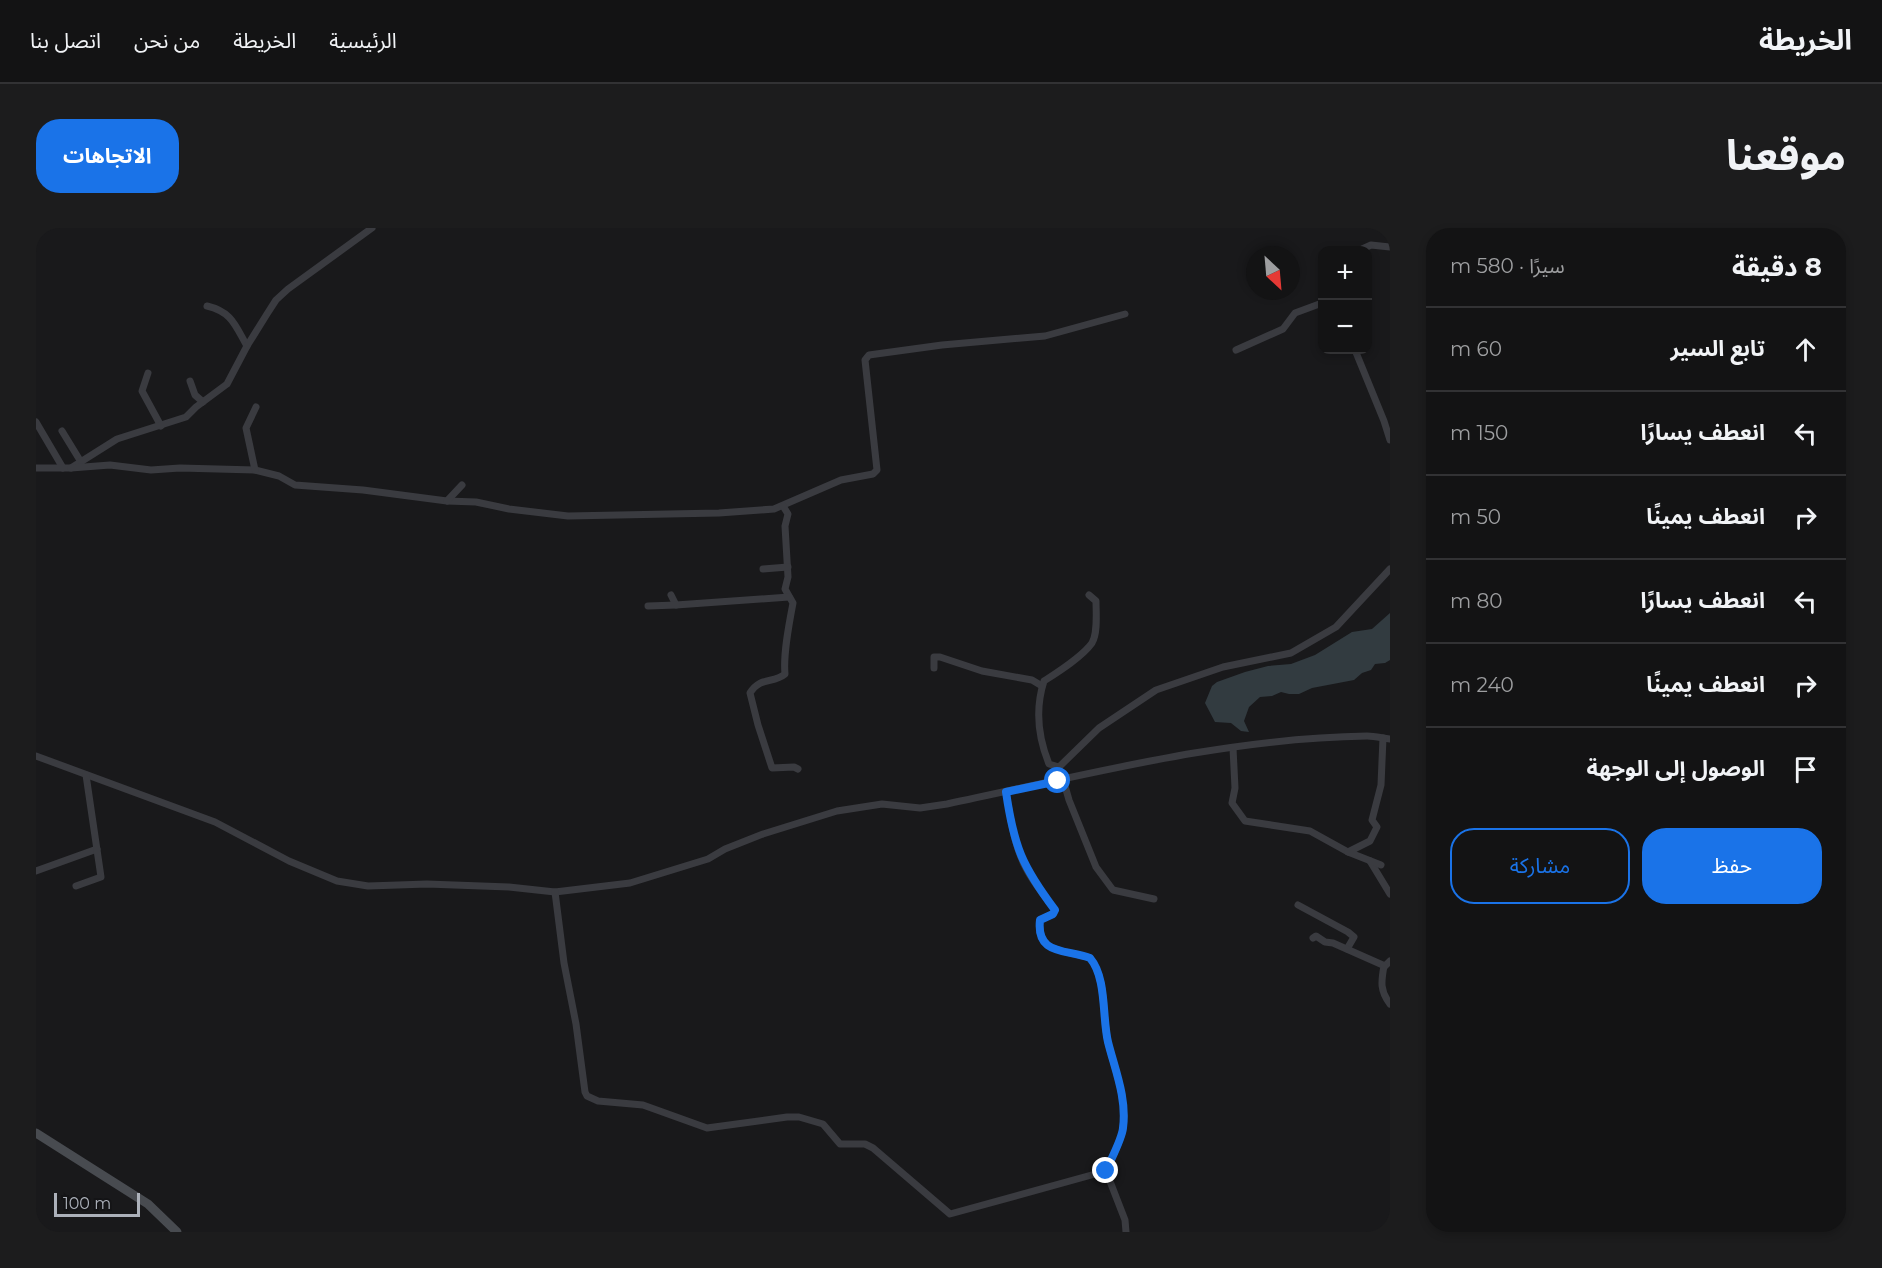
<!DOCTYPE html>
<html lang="ar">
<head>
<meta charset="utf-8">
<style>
	:root { --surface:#131314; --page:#1c1c1d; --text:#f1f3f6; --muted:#9d9ea0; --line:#323234; --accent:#1a73e8 }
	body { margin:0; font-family:Montserrat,"Noto Sans Arabic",sans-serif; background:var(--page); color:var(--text); direction:rtl }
	.controls { position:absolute; right:18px; top:18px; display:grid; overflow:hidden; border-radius:12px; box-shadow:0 3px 9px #0003 }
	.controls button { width:54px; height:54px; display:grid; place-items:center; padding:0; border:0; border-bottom:2px solid var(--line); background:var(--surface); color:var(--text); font:30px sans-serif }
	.compass { position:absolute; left:1210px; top:18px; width:54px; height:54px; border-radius:50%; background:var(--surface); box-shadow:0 3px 9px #0003; rotate:154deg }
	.scale { position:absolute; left:18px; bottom:15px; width:86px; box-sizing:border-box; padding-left:6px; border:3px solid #acb1ba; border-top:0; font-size:16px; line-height:21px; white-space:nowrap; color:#acb1ba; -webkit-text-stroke:4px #141416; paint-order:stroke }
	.stop { position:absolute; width:18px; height:18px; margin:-14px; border:4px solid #1a73e8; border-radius:50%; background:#fff }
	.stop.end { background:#1a73e8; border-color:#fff; box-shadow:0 2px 6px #0008 }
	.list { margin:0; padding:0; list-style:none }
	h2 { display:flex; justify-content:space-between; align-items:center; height:78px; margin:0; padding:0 24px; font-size:26px }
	h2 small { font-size:20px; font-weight:400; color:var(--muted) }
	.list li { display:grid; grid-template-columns:39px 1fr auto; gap:18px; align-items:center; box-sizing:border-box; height:84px; padding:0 24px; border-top:2px solid var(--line) }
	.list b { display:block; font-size:22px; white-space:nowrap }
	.list em { font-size:20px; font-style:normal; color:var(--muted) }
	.actions { display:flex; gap:12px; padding:18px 24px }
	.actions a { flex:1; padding:14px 0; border:2px solid var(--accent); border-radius:24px; text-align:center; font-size:21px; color:var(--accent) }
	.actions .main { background:var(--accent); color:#fff }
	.icon { flex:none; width:33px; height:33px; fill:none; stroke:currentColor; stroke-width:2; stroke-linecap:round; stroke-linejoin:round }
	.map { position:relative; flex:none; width:1354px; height:1004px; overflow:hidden; direction:ltr; border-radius:24px }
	header { display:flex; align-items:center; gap:36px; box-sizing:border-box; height:84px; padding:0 30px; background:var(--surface); border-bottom:2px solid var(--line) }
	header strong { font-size:28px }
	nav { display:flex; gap:33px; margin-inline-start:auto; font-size:21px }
	.intro { display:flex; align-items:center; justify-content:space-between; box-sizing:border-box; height:144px; padding:0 36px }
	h1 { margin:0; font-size:42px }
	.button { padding:15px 27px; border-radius:24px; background:var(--accent); color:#fff; font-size:21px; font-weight:700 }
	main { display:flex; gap:36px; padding:0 36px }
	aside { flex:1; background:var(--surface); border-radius:24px; box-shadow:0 3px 9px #0003 }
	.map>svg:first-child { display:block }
</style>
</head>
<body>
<header>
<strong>الخريطة</strong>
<nav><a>الرئيسية</a><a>الخريطة</a><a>من نحن</a><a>اتصل بنا</a></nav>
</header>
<div class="intro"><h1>موقعنا</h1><a class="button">الاتجاهات</a></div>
<main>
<aside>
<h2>8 دقيقة<small>سيرًا · 580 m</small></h2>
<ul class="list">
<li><svg class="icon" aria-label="ahead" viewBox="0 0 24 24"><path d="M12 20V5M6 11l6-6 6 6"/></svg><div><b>تابع السير</b></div><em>60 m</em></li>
<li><svg class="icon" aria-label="left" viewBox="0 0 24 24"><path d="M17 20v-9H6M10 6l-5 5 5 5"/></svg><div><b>انعطف يسارًا</b></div><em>150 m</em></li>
<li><svg class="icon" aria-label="right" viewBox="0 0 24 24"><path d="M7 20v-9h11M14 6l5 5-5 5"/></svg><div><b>انعطف يمينًا</b></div><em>50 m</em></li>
<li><svg class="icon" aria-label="left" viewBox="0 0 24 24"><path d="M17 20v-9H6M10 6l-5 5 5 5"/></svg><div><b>انعطف يسارًا</b></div><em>80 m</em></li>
<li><svg class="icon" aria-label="right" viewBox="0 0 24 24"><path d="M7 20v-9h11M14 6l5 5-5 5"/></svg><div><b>انعطف يمينًا</b></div><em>240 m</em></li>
<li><svg class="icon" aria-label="arrive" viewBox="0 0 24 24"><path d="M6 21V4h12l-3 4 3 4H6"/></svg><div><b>الوصول إلى الوجهة</b></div></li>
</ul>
<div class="actions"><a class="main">حفظ</a><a>مشاركة</a></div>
</aside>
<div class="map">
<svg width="1354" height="1004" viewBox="0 0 1354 1004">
	<rect width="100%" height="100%" fill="#19191b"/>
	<!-- water -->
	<polygon fill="#323b40" points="1354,385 1354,432 1349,435 1339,436 1335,442 1326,445 1318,452 1276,460 1263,466 1253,466 1245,464 1236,468 1224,469 1213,479 1208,493 1213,504 1205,503 1195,495 1179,494 1169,475 1176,458 1181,454 1209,444 1232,438 1255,436 1279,427 1316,404 1336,401"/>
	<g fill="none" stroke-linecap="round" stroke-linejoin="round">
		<!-- street -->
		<g stroke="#3a3b40" stroke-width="7">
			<polyline points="1324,22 1335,17 1354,19"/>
			<path d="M171,78C196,84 199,97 211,118"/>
			<polyline points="1200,122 1247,101 1259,85 1286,75"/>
			<polyline points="1319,122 1348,193 1354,212"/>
			<polyline points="112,145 106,163 125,198"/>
			<polyline points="154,153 159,167 167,174"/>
			<polyline points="0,194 27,240"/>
			<polyline points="26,203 45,234"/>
			<polyline points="0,240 35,240 81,211 150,189 160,179 191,156 211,118 231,86 240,72 252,61 336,0"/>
			<polyline points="35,240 74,237 115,242 144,240 219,242 243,248 259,257 327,262 411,273 440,274 473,281 532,288 683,285 738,281 805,252 837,246 841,242 829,132 833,127 906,117 1009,108 1089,86"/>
			<polyline points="219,242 210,200 220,179"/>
			<polyline points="411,273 426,257"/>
			<path d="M747,278L752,286L749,298L752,349L749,361L757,375C753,396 747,426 749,446C737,456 725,448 714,465L722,497L736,540L758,539L762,541"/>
			<polyline points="727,341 752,339"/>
			<polyline points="635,367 640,377 753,369"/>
			<polyline points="612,378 640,377"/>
			<polyline points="898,440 898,429 904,429 946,443 996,452 1006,458"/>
			<polyline points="1197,520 1199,560 1196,575 1209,593 1274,603 1312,624"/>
			<path d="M0,528L179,594L253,633L301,653L332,658L391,656L473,659L519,664L594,655L672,631L689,621L727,606L801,583L846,576L884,580L911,576C1050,547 1189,510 1331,508C1339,508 1346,510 1354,511"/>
			<path d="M1023,539L1013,536C1002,509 999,481 1008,453C1022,444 1046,429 1056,415C1062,405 1060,385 1060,373L1053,367"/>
			<polyline points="1027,551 1033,572 1060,639 1077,662 1118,671"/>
			<polyline points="1022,553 1023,539 1063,500 1120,462 1187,439 1255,425 1300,399 1354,341"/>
			<path d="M970,564C975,592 978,620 992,644C1000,658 1010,670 1019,682L1017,686L1004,692C1000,727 1029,721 1054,730C1071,750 1066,790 1072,814C1079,843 1091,870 1087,900C1086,911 1075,932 1070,943L1089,992L1090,1004"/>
			<polyline points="1334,633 1354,666"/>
			<polyline points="1345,637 1312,624 1334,613 1341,599 1336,592 1345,557 1347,510"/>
			<polyline points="0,643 61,621"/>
			<polyline points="40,658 65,649 50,547"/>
			<polyline points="519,664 528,735 540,796 549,864 551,868 562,873 607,877 671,900 751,889 763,889 787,896 804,916 829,916 837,920 914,986 1070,943"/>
			<polyline points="1262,677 1312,704 1318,709 1311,721"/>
			<polyline points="1277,710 1280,708 1289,714 1297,715 1349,738 1354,733"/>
			<path d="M1348,738C1345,754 1344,763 1354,776"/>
		</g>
		<!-- secondary -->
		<polyline stroke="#484b50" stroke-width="9" points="0,905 112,976 141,1004"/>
	</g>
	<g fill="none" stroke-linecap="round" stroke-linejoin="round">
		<!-- route -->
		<path stroke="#1a73e8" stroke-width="8" d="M1022,553L970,564C978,619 986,638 1019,682L1017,686L1004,692C1000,727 1029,721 1054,730C1071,750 1066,789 1072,814C1079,842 1091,870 1087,900C1086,911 1075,931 1070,943"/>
	</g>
</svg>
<div class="controls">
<button>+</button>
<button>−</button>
</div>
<svg class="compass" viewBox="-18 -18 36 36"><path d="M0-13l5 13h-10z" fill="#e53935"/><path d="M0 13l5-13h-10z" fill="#9d9ea0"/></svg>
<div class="scale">100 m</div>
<div class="stop" style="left:1022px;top:553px"></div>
<div class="stop end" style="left:1070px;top:943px"></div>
</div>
</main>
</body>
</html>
